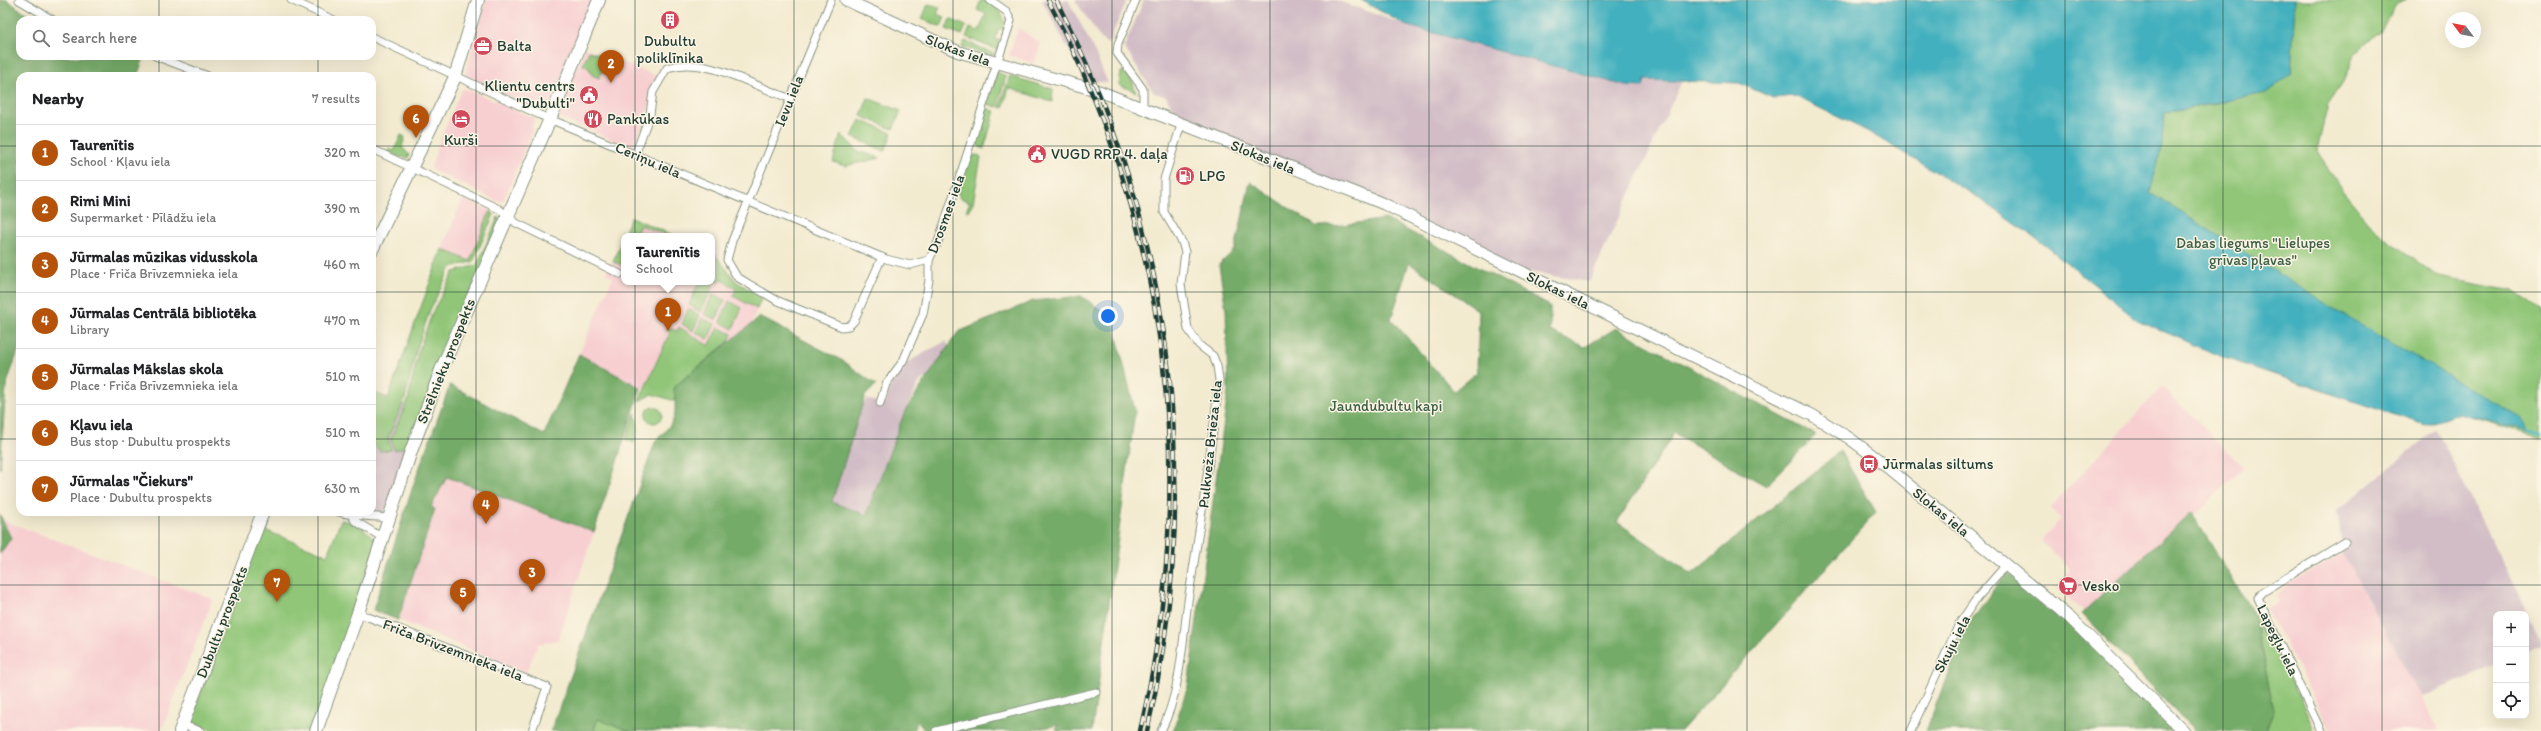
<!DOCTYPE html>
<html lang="en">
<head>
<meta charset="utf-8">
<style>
	:root { --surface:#fff; --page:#f6f6f6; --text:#202124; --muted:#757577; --line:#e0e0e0; --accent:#b45309 }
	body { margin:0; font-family:Itim,sans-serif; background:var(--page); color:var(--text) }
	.controls { position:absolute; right:12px; bottom:12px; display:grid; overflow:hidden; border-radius:8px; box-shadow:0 4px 16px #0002 }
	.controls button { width:36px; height:36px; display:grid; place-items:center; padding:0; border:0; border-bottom:1px solid var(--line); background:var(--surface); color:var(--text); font:20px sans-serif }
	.compass { position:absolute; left:2445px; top:12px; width:36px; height:36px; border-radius:50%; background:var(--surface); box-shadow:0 4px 16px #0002; rotate:302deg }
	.you { position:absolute; left:1108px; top:316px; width:14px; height:14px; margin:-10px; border:3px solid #fff; border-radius:50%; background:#1a73e8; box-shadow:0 0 0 6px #1a73e833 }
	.badge { display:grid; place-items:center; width:26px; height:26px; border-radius:50%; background:var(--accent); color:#fff; font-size:13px; font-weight:700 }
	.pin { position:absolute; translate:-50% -33px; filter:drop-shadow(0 1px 2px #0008) }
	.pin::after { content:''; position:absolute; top:21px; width:14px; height:12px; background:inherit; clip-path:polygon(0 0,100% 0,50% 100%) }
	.popup { position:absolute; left:621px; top:233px; width:94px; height:52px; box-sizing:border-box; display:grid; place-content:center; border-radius:8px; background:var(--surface); filter:drop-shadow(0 1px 3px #0005); font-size:13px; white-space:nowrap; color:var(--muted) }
	.popup b { font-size:15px; color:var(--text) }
	.popup::after { content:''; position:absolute; left:50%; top:100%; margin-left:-8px; border:8px solid transparent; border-top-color:var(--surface) }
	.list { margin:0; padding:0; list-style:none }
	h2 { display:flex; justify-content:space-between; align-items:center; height:52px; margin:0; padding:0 16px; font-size:17px }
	h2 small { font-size:13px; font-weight:400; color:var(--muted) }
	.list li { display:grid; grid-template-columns:26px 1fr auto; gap:12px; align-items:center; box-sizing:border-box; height:56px; padding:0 16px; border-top:1px solid var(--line) }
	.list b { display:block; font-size:15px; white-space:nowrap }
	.list p { margin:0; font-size:13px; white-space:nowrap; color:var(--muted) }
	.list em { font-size:13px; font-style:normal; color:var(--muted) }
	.icon { flex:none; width:22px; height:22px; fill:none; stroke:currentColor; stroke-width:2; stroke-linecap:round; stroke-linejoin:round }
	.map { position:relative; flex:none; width:2541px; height:731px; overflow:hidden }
	.search { position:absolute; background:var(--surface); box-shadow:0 4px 16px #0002; left:16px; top:16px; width:360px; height:44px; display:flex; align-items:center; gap:10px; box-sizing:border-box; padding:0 14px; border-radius:12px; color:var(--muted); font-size:15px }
	.panel { position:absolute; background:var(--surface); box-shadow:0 4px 16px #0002; left:16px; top:72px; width:360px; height:444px; border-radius:12px }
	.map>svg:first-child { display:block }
</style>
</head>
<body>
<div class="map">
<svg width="2541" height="731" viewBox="0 0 2541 731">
	<rect width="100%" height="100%" fill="#fcf5e5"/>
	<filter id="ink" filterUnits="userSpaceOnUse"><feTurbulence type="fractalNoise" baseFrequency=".025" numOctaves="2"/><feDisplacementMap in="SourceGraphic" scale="8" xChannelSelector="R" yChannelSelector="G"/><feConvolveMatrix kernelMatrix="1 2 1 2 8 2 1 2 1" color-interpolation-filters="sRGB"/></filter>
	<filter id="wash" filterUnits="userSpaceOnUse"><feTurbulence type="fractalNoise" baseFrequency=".012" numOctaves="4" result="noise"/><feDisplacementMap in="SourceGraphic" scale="16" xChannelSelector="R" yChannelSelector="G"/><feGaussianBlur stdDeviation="0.9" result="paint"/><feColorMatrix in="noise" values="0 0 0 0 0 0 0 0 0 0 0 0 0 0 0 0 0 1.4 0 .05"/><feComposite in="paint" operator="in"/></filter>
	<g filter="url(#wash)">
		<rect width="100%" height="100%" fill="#f3ebd0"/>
		<!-- built -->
		<g fill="#f7cfd1">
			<polygon points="486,0 594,0 548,111 539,110 465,75"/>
			<polygon points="1018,28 1041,44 1034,63 1009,55"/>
			<polygon points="585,48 660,77 633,149 558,117"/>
			<polygon points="462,89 467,89 534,118 531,135 503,201 499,202 431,169 437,147"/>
			<polygon points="463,198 490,211 470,261 442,249"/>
			<polygon points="631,217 675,236 624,236 624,282 712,282 712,251 719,254 717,259 737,282 762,297 713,417 641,388 579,354 613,277 606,274 610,263 613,263"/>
			<polygon points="2162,387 2244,467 2090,616 2056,588 2071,569 2041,540 2061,519 2051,507"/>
			<polygon points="447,477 594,532 558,640 538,644 526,673 399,620 435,509 431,507"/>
			<polygon points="0,519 213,599 161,731 0,731"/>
			<polygon points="2343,553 2439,731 2331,731 2266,607 2278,601 2275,595 2286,589 2285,584"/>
		</g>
		<!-- industrial -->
		<g fill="#d2bdc6">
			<polygon points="1042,0 1068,0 1090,42 1108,83 1085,80"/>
			<polygon points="1075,0 1127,0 1108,44 1101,39"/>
			<polygon points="1144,0 1336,0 1405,25 1645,80 1682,81 1589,282 1513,269 1401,212 1181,125 1166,96 1154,93 1124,47"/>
			<polygon points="946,341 956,359 920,381 905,411 875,489 896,494 776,731 832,502 862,405 867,399 884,404 890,387 906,363"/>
			<polygon points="372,392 420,410 385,513 381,514 366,512 372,512"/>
			<polygon points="2436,429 2541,640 2541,645 2526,652 2526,614 2496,614 2496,665 2421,697 2343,553 2337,511"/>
		</g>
		<!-- green -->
		<g fill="#91c678" stroke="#588256">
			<path d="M981,0C995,0 1008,17 1004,30L999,28L995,39L1000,41L997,50L966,37L970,28L979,31L986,14L977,10Z"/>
			<polygon points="2295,0 2407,0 2396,5 2381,30 2354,55 2343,82 2328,104 2317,151 2342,190 2375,230 2438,277 2514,291 2541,310 2541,437 2460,413 2425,425 2225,358 2150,193 2162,145 2163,113 2225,102 2291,74"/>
			<polygon points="928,4 940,7 937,14 945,17 941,27 922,19"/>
			<polygon points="950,19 966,26 962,35 946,29"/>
			<polygon points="965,41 995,54 991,56 962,47"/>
			<polygon points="589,51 607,57 599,78 592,75 589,68 583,65"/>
			<polygon points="1123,71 1132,80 1136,92 1119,85 1121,72"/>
			<polygon points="997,72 1006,76 997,107 987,104"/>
			<polygon points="1010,76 1053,89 1052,102 1009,88 1003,108 999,107"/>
			<polygon points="868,98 901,111 893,129 861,116"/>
			<polygon points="985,108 995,111 984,149 978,146 975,140"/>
			<polygon points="860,120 892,133 885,151 852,137"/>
			<polygon points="841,134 858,151 880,158 845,166 833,162"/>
			<polygon points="401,135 405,137 402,147 409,155 408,158 402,157 401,158 387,152 389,149 394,151"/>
			<polygon points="978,155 981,157 973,203 969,211 966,210 970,202 960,198 958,193 968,160 972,156"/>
			<polygon points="490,211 494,214 473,262 454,266 449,271 430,310 416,351 405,399 388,438 391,450 380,451 372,442 375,427 372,426 372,392 388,398 442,249 470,261"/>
			<polygon points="498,217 500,221 407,447 394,450 391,439 408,400 418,353 433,311 454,272 477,265"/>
			<polygon points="631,217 675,236 669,236 640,225 635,236 624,236 622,265 613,262"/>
			<polygon points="712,251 737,282 762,297 757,309 733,296 736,289 721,279 719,283 715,281 701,312 689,305 699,282 712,282"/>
			<polygon points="713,294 725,300 716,320 704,314"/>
			<polygon points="729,301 742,308 733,329 720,322"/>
			<polygon points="688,309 700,315 693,331 682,324"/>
			<polygon points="702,318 715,324 708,339 696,332"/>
			<polygon points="668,327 677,331 679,327 709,346 718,327 732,334 729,341 674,387 675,401 652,394 639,401 670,332 666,330"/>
			<circle cx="654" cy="415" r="8"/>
			<polygon points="635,413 638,428 634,443 626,440"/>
			<path d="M268,512H271L267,531L327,555L341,520C353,521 372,532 377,543L312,731H214L194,724L192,716Z"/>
			<polygon points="2259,611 2314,729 2308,731 2265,731 2274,711 2254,614"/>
			<polygon points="597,719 630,731 594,731"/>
		</g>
		<!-- forest -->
		<g fill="#74ab68" stroke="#4a744e" fill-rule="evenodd">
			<polygon points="0,0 7,0 35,20 20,20 20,56 144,58 137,76 20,76 20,345 6,386 0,469"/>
			<path d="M1250,182L1316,226H1335L1386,219L1550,306V331L1585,347L1616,328L1816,435L1766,486L1674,433L1617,522L1692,574L1840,451L1876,512L1681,731H1173L1188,686L1228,391L1226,310L1219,265L1235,249ZM1409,263L1479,311L1477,372L1454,391L1391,319Z"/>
			<path d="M1081,296L1112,317L1135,411L1092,731H1056L1058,725L1028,731H925L917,721L913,731H630L597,719L594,731H551L656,440C678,419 676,417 674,387L760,317L843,361L876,385L865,396L832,502L866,515L905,411L958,332L1033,301Z"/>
			<polygon points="579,354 641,388 594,532 447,477 431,507 435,509 398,620 373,610 414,483 450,385 544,435"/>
			<polygon points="2191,512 2254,614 2274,711 2265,731 2195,731 2082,614"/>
			<polygon points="0,515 11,538 0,554"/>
			<polygon points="2006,572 2060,610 2178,731 1926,731 1965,629"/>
		</g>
		<!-- water -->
		<polygon fill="#42b0be" stroke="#307679" points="1361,0 2295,0 2291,74 2266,93 2164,113 2162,145 2150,193 2352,320 2521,418 2531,431 2460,413 2425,425 2225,358 2137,320 2045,245 1976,196 1867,131 1795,96 1773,98 1739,83 1645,80 1643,87 1626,86 1405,25"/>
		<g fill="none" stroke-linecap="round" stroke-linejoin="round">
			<!-- stream -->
			<polyline stroke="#42b0be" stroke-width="3" points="2529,430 2541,432"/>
		</g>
	</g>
	<g filter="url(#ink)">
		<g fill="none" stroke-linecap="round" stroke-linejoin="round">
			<!-- street casing -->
			<g stroke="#899482" stroke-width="9">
				<g id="street">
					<polyline points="19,0 53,20"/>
					<polyline points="291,0 334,20"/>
					<polyline points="831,0 732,241 727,260 737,277 776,300 842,327 849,326 854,321 882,257"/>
					<polyline points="1136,0 1118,44 1117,53 1143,89 1143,109"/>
					<polyline points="372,37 540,115 886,259 910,265 929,260"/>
					<polyline points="155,56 208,76"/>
					<polyline points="372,149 499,209 516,223 620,274"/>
					<path d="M635,155L650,114L653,92L667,68C706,55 752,86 789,98"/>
					<polyline points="880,403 886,384 903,361 923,314 929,280 929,260 938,242 1011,21 1006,11 990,0"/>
					<path d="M339,512C353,517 374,516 390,518"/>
					<polyline points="352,516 355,521 383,538"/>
					<polyline points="358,613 547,687 532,731"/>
					<polyline points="183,725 200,731"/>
					<polyline points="936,731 1096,692"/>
					<path d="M1161,731C1181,691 1182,645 1188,601C1200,527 1211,454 1219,380L1217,366L1213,356L1199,345L1188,329L1181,284L1185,252L1182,242L1164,212V179L1181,125"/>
					<polyline points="1911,731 1959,624 1977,598 2006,565"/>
					<polyline points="2321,731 2258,598 2263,592 2345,542"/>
				</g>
			</g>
			<!-- secondary casing -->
			<g stroke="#899482" stroke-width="13">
				<polyline id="secondary" points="846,0 959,52 1099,91 1384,204 1812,415 1849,438 1876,458 2070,618 2184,731"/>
			</g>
			<!-- primary casing -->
			<g stroke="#899482" stroke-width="14">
				<g id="primary">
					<polyline points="372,250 455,77 478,0"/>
					<polyline points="180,731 263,512"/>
					<polyline points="316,731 357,616 410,454 441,370 550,119 599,0"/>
				</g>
			</g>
			<!-- street -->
			<use href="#street" stroke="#fff" stroke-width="7"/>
			<!-- secondary -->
			<use href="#secondary" stroke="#fff" stroke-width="11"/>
			<!-- primary -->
			<use href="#primary" stroke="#fff" stroke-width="12"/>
			<!-- rail casing -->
			<g stroke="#1f3d34" stroke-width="4.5">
				<g id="rail">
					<path d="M1048,0C1170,232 1199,476 1140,731"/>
					<path d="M1056,0C1173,225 1205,484 1147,731"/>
				</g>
			</g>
			<!-- rail -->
			<use href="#rail" stroke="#fcf5e5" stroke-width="3" stroke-dasharray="9" stroke-linecap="butt"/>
		</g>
	</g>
	<!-- grid -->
	<path fill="none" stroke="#1f3d34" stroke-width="1" stroke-opacity="0.55" d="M159,0V20M318,0V20M476,0V731M635,0V731M794,0V731M953,0V731M1112,0V731M1270,0V731M1429,0V731M1588,0V731M1747,0V731M1906,0V731M2065,0V731M2223,0V731M2382,0V731M159,56V76M318,56V76M0,146H20M372,146H2541M0,292H20M372,292H2541M0,439H20M372,439H2541M159,512V731M318,512V731M0,585H2541"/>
	<!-- icons -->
	<defs>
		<g id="building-disc" transform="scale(1)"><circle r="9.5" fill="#d1495b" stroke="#fcf5e5"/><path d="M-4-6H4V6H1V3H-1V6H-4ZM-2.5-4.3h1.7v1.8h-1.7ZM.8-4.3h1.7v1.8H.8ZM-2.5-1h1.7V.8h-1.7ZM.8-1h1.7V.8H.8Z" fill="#fff"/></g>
		<g id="office-disc" transform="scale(1)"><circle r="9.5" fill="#d1495b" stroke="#fcf5e5"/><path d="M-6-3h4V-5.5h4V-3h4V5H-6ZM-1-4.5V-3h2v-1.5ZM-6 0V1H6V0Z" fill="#fff"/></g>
		<g id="civic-disc" transform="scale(1)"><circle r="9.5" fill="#d1495b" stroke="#fcf5e5"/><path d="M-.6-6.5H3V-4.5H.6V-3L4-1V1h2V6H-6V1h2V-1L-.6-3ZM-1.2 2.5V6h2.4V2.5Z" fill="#fff"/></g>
		<g id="hotel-disc" transform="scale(1)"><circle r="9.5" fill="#d1495b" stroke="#fcf5e5"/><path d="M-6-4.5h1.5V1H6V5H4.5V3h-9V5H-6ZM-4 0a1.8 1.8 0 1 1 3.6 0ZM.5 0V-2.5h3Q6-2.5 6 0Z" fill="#fff"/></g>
		<g id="restaurant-disc" transform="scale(1)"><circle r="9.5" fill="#d1495b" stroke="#fcf5e5"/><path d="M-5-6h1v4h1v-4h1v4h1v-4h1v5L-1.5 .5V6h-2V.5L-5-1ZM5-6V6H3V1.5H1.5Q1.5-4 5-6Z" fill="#fff"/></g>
		<g id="fuel-disc" transform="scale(1)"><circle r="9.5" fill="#d1495b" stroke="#fcf5e5"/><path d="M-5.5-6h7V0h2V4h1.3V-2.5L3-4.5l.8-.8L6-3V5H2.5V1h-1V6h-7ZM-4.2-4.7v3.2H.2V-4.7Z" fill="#fff"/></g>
		<g id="bus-disc" transform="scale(1)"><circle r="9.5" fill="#d1495b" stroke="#fcf5e5"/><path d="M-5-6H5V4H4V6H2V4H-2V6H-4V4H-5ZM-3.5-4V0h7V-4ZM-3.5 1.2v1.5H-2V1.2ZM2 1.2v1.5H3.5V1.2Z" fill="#fff"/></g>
		<g id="supermarket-disc" transform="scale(1)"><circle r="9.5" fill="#d1495b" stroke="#fcf5e5"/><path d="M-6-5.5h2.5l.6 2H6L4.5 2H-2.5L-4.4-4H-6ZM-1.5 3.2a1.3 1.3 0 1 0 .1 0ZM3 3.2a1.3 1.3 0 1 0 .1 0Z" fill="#fff"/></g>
	</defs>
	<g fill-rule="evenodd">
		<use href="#building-disc" x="670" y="20"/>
		<use href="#office-disc" x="483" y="46"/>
		<use href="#civic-disc" x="589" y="95"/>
		<use href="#hotel-disc" x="461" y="119"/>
		<use href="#restaurant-disc" x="593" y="119"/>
		<use href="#civic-disc" x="1037" y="154"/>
		<use href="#fuel-disc" x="1185" y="176"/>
		<use href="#bus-disc" x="1869" y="464"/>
		<use href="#supermarket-disc" x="2068" y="586"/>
	</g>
	<g text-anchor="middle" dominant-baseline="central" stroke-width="3" stroke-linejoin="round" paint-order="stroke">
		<!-- poi labels -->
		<g font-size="15" fill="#1f3d34" stroke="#fcf5e5" text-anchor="start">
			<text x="670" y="41" text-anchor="middle">Dubultu<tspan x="670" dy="17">poliklīnika</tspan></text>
			<text x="497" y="46">Balta</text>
			<text x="575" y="86" text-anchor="end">Klientu centrs<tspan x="575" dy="17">"Dubulti"</tspan></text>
			<text x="607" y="119">Pankūkas</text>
			<text x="461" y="140" text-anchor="middle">Kurši</text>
			<text x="1051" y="154">VUGD RRP 4. daļa</text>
			<text x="1199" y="176">LPG</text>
			<text x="1883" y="464">Jūrmalas siltums</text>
			<text x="2082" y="586">Vesko</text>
		</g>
		<!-- street labels -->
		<g font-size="15" fill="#1f3d34" stroke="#fcf5e5">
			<text transform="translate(958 50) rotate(20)">Slokas iela</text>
			<text transform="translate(789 101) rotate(-68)">Ievu iela</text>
			<text transform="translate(1263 157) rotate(22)">Slokas iela</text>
			<text transform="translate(648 160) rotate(23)">Ceriņu iela</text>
			<text transform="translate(946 214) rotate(-70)">Drosmes iela</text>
			<text transform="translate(1558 290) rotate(26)">Slokas iela</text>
			<text transform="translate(446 361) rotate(-68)">Strēlnieku prospekts</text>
			<text transform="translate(1210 444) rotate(-84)">Pulkveža Brieža iela</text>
			<text transform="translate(1941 512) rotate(39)">Slokas iela</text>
			<text transform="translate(222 622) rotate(-69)">Dubultu prospekts</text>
			<text transform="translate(2278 640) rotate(64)">Lapegļu iela</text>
			<text transform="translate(1952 644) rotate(-63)">Skuju iela</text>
			<text transform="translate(453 650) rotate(21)">Friča Brīvzemnieka iela</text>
		</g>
		<!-- park labels -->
		<g font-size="15" fill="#3c5f45" stroke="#fcf5e5">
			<text x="2253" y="243">Dabas liegums "Lielupes<tspan x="2253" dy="17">grīvas pļavas"</tspan></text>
			<text x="1386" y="406">Jaundubultu kapi</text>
		</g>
	</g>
</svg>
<div class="controls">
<button>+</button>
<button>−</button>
<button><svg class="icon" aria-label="locate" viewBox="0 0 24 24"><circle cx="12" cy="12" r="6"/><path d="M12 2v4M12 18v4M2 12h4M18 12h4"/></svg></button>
</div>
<svg class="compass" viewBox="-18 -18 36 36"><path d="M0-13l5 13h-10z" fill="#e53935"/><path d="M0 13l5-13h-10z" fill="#757577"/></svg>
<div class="you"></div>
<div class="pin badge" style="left:668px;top:331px">1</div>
<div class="popup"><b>Taurenītis</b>School</div>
<div class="pin badge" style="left:611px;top:83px">2</div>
<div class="pin badge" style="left:532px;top:592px">3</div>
<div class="pin badge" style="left:486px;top:524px">4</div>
<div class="pin badge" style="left:463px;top:612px">5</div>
<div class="pin badge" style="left:416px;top:138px">6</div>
<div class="pin badge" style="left:277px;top:602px">7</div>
<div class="search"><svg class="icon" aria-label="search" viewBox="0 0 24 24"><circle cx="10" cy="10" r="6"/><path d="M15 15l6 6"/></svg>Search here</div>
<section class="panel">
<h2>Nearby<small>7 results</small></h2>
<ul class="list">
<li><span class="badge">1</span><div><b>Taurenītis</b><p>School · Kļavu iela</p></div><em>320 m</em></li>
<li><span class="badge">2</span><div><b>Rimi Mini</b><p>Supermarket · Pīlādžu iela</p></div><em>390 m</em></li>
<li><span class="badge">3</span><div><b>Jūrmalas mūzikas vidusskola</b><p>Place · Friča Brīvzemnieka iela</p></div><em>460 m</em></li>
<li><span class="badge">4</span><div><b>Jūrmalas Centrālā bibliotēka</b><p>Library</p></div><em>470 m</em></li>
<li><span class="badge">5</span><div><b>Jūrmalas Mākslas skola</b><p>Place · Friča Brīvzemnieka iela</p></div><em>510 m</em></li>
<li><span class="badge">6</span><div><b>Kļavu iela</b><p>Bus stop · Dubultu prospekts</p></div><em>510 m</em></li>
<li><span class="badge">7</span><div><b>Jūrmalas &quot;Čiekurs&quot;</b><p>Place · Dubultu prospekts</p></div><em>630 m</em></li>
</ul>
</section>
</div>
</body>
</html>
